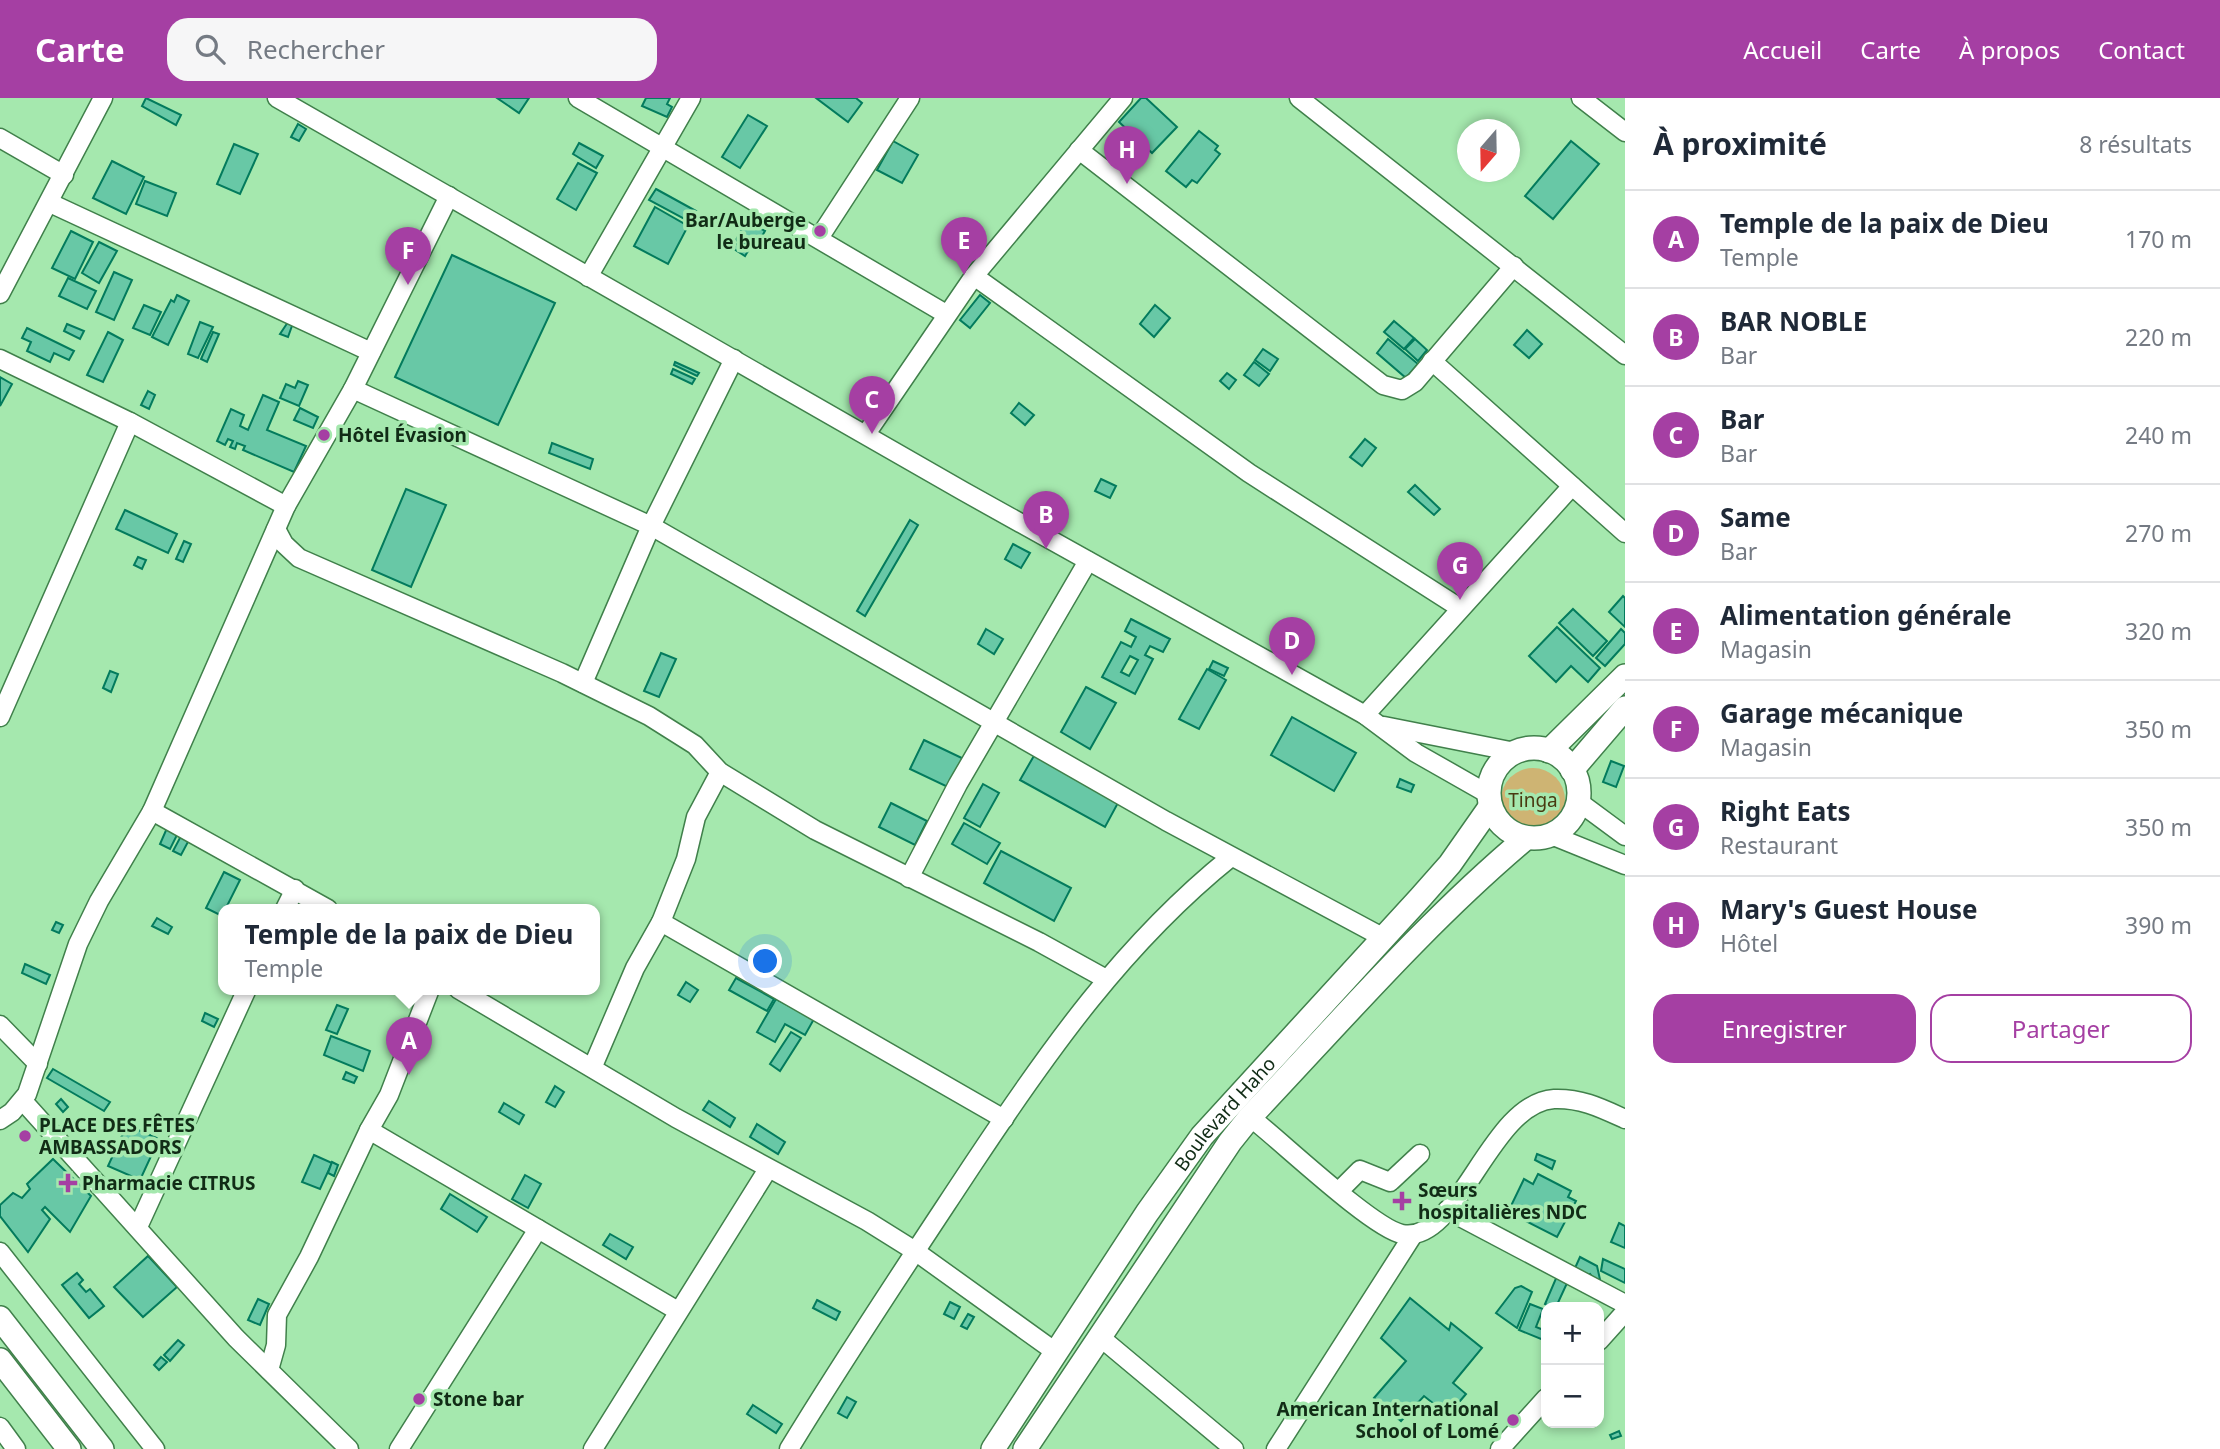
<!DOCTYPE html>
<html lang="fr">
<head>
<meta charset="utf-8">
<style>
	:root { --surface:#fff; --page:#f6f6f7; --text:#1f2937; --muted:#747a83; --line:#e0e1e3; --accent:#a53fa3 }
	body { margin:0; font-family:"Noto Sans",sans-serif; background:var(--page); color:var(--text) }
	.controls { position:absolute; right:21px; bottom:21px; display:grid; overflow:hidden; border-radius:14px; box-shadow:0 4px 10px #0003 }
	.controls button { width:63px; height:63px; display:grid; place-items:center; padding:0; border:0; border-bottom:2px solid var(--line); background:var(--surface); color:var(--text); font:35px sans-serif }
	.compass { position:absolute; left:1457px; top:21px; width:63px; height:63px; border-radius:50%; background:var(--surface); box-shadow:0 4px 10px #0003; rotate:200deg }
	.you { position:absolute; left:766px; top:864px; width:24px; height:24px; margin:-18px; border:5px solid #fff; border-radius:50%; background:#1a73e8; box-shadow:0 0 0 10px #1a73e833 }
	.badge { display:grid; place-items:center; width:46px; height:46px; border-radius:50%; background:var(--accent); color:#fff; font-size:23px; font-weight:700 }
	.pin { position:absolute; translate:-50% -58px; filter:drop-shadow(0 2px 4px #0008) }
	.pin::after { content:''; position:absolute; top:37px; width:24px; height:21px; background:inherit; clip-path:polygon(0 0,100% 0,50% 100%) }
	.popup { position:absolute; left:218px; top:806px; width:382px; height:91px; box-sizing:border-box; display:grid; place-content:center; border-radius:14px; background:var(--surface); filter:drop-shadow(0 2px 5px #0005); font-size:23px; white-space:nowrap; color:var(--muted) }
	.popup b { font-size:26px; color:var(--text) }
	.popup::after { content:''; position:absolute; left:50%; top:100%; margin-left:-14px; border:14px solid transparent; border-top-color:var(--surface) }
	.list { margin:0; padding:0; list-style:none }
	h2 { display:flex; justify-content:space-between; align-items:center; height:91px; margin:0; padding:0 28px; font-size:30px }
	h2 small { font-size:23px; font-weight:400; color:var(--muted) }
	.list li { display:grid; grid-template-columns:46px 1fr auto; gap:21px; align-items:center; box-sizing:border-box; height:98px; padding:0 28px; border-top:2px solid var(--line) }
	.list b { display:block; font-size:26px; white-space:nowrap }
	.list p { margin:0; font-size:23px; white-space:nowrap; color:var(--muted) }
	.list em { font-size:23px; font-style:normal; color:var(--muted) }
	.actions { display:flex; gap:14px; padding:21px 28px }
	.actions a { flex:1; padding:16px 0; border:2px solid var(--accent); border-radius:21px; text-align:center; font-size:24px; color:var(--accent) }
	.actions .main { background:var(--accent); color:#fff }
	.icon { flex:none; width:38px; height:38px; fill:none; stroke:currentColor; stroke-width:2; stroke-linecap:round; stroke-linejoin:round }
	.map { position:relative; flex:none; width:1625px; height:1351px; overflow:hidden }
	header { display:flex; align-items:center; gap:42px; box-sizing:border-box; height:98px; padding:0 35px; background:var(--accent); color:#fff }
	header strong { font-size:33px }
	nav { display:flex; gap:38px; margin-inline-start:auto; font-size:24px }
	.search { width:490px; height:63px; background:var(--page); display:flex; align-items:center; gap:18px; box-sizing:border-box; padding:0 24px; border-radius:21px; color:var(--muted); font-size:26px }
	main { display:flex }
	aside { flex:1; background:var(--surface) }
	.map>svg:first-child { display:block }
</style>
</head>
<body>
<header>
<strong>Carte</strong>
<div class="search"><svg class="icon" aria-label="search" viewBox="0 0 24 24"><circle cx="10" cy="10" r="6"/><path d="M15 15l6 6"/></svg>Rechercher</div>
<nav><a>Accueil</a><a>Carte</a><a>À propos</a><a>Contact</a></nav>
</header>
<main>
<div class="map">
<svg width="1625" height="1351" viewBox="0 0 1625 1351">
	<rect width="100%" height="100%" fill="#a5e8ae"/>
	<!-- green -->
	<circle fill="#ceb473" cx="1533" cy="702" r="32"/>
	<!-- building -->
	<g fill="#68c8a6" stroke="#037b5d" stroke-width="2" fill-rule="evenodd">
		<polygon points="146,0 181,17 176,27 142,8"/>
		<polygon points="497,0 529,0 519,15"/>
		<polygon points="646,0 670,0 667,6 672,9 667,19 642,8"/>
		<polygon points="816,0 856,0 862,5 848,24"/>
		<polygon points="1141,0 1146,0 1177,29 1152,55 1119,24"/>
		<polygon points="748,17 767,28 740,70 722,59"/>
		<polygon points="298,26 306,31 299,43 291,39"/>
		<polygon points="1199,33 1218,48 1215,52 1220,56 1197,85 1192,82 1186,89 1166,73"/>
		<polygon points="893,43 918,57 902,85 877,72"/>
		<polygon points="1571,43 1599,66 1553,121 1525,98"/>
		<polygon points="579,45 603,58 596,70 573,56"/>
		<polygon points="234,46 258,56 240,96 217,86"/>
		<polygon points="112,63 144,79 126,116 93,100"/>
		<polygon points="578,65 597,75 576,112 557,101"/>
		<polygon points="145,83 176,95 167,118 136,106"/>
		<polygon points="656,91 696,113 690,124 649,102"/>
		<polygon points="655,109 688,128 668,166 634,148"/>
		<polygon points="746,123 765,133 754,152 736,142"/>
		<polygon points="71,133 93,144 75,181 52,170"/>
		<polygon points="99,144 117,153 99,185 82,175"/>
		<polygon points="733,144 748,153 745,158 731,149"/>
		<polygon points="452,157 555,205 498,327 395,279"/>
		<polygon points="114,174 132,182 114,222 96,214"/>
		<polygon points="68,180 96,193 87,211 59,198"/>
		<polygon points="177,197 189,203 168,247 152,239 171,202 174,204"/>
		<polygon points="980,197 990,205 970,230 960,222"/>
		<polygon points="144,207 161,214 150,237 133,230"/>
		<polygon points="1155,207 1170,220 1154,239 1140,226"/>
		<polygon points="1394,223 1414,240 1404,251 1384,234"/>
		<polygon points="200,224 213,229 198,260 188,256"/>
		<polygon points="288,224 293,225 288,239 280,236"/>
		<polygon points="67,226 84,233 80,241 64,233"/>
		<polygon points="27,230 74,253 69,262 54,255 50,264 27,253 31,244 22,240"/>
		<polygon points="1527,232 1542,246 1529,260 1514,247"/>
		<polygon points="108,234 123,242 103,284 87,277"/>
		<polygon points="213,234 219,236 207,264 201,261"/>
		<polygon points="1388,241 1418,266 1406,280 1377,255"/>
		<polygon points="1415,241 1427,252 1418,263 1405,251"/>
		<polygon points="1263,251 1278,261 1270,273 1255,262"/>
		<polygon points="675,264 699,275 697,278 674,267"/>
		<polygon points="1254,264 1269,276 1259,288 1244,277"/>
		<polygon points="673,271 695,281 692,286 671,276"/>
		<polygon points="1227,275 1236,282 1229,291 1220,283"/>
		<polygon points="0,279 12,286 0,308"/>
		<polygon points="298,283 308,287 299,308 280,300 286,286 295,290"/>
		<polygon points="148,293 155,297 149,311 141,307"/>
		<polygon points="263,297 279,304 267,332 306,348 294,374 243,352 245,348 237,345 235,351 230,349 233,343 228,341 225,347 217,343 231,311 244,317 240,328 248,332"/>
		<polygon points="1019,305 1034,317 1025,327 1011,315"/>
		<polygon points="300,310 318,319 313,330 294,322"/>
		<polygon points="1365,341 1376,350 1362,368 1350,359"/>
		<polygon points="552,345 593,361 590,371 549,355"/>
		<polygon points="1101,381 1116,388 1110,400 1095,393"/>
		<polygon points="1415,387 1440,411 1434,417 1408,394"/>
		<polygon points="406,391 446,407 411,489 372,472"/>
		<polygon points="125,412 177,436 168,455 116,431"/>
		<polygon points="910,422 918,427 865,518 857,513"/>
		<polygon points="184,443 191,446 183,464 176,461"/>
		<polygon points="1013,446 1030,455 1021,470 1005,461"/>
		<polygon points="138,459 146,462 142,471 134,467"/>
		<polygon points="1623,498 1625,500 1625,529 1609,514"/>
		<polygon points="1573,511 1607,543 1593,558 1559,525"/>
		<path d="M1131,521L1170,541L1163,554L1150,548L1145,557L1153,561L1135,596L1102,579L1121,544L1131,549L1136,539L1125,533ZM1130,558L1138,562L1129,578L1121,574Z"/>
		<polygon points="1557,529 1600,570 1588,584 1571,568 1556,584 1529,558"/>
		<polygon points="986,531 1003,541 994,556 978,546"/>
		<polygon points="1621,531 1625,535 1625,546 1605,568 1596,560"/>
		<polygon points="661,555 676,561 659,599 644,593"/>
		<polygon points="1213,563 1228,570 1224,578 1209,571"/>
		<polygon points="1207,571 1226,582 1199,631 1179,621"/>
		<polygon points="110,573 118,576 111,594 103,590"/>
		<polygon points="1086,589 1116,605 1090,651 1061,634"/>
		<polygon points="1292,619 1356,655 1334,693 1271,657"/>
		<polygon points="924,642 966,662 952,691 910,671"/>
		<polygon points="1035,656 1119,703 1105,729 1020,682"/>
		<polygon points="1611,663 1624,668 1616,689 1603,684"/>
		<polygon points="1400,681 1414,687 1411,694 1397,689"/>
		<polygon points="983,686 999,695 980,729 964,720"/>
		<polygon points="891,705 927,723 915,747 879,729"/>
		<polygon points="964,725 1000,745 987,766 952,746"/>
		<polygon points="167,730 178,735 170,751 160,746"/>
		<polygon points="181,738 189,742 181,757 173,753"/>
		<polygon points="1001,753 1071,790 1054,823 984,785"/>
		<polygon points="224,774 240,782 222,818 206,810"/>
		<polygon points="157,820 172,829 168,836 152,828"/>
		<polygon points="56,824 63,827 59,835 52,832"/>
		<polygon points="25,866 50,877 46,886 22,875"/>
		<polygon points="736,880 774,901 767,913 729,892"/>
		<polygon points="686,884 698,892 690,904 678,897"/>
		<polygon points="776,901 814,921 805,937 785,926 775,944 757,934"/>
		<polygon points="337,907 348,911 337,936 326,932"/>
		<polygon points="205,915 218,921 214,929 202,923"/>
		<polygon points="791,934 801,940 780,973 770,966"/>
		<polygon points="331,938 370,953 363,973 324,957"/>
		<polygon points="53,971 110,1004 104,1013 47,980"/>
		<polygon points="346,974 357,979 354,985 343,981"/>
		<polygon points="555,988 564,994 555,1009 546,1004"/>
		<polygon points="61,1001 68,1009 63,1014 56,1006"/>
		<polygon points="709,1003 735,1020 730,1029 703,1012"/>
		<polygon points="504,1005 524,1017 519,1026 499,1014"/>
		<polygon points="757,1026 785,1044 778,1056 750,1039"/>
		<polygon points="127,1027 159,1041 140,1082 108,1068"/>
		<polygon points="1537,1056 1555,1063 1552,1071 1535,1062"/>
		<polygon points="314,1057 332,1065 320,1091 302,1084"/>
		<polygon points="53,1061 91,1098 70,1134 45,1109 42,1112 50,1121 28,1154 0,1118 0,1107 13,1095 22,1100 30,1091 27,1086"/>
		<polygon points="332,1064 338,1067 334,1078 328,1075"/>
		<polygon points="1538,1076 1571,1093 1568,1099 1576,1103 1557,1139 1508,1114 1524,1081 1533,1086"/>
		<polygon points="525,1077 541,1086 528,1110 512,1101"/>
		<polygon points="450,1096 487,1119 477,1134 441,1111"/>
		<polygon points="1619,1125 1625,1128 1625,1150 1611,1144"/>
		<polygon points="610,1136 633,1149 626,1161 603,1147"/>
		<polygon points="148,1158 177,1189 143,1219 114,1189"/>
		<polygon points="1580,1159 1597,1168 1601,1186 1598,1187 1590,1176 1583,1178 1575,1170"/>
		<polygon points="1603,1161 1625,1171 1625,1185 1601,1173"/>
		<polygon points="77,1175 83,1182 79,1186 86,1194 90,1191 104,1208 89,1220 62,1187"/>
		<polygon points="1557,1178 1568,1183 1556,1209 1551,1209 1545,1206"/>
		<polygon points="1521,1188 1532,1194 1517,1230 1496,1215 1515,1190"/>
		<polygon points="1410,1200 1449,1232 1451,1225 1482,1250 1453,1285 1466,1296 1448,1317 1424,1298 1401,1323 1374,1300 1406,1263 1381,1240"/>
		<polygon points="258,1201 269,1206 260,1227 248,1222"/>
		<polygon points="817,1202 840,1214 836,1222 813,1210"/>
		<polygon points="950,1204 960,1209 954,1221 944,1216"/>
		<polygon points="1530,1206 1543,1211 1536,1229 1546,1233 1546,1243 1519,1232"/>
		<polygon points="968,1216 974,1219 967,1231 961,1228"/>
		<polygon points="178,1242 184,1247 170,1263 164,1257"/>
		<polygon points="161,1259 167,1264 159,1272 154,1267"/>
		<polygon points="847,1299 856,1304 847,1320 838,1315"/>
		<polygon points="753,1307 782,1326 776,1335 747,1316"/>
		<polygon points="1619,1333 1621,1338 1612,1341 1610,1337"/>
	</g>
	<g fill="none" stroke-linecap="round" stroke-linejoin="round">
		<!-- minor casing -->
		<g stroke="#40804b" stroke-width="21">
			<g id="minor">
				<polyline points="277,0 963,393 1365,617 1416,655 1488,696"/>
				<polyline points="578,0 946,216"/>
				<polyline points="1299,0 1625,257"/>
				<polyline points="1581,0 1625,34"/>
				<polyline points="0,40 64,77"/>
				<polyline points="1079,52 1383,287 1402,292 1415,284 1514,168"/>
				<polyline points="50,105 371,254"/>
				<polyline points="819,140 910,0"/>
				<polyline points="974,178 1249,375 1460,510"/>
				<polyline points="588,179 691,0"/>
				<polyline points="0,196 103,0"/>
				<polyline points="0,261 130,324 286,408"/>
				<polyline points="734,261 651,428 1166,723 1384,840"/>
				<polyline points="1432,263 1625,435"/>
				<polyline points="353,291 651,428 583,585"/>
				<polyline points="866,336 974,178 1123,0"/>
				<polyline points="276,431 284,446 299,460 562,575 649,618 695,647 720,674 815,732 1039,844 1106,881"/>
				<polyline points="1365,617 1572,388"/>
				<polyline points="0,619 130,324"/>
				<polyline points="1384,628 1515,654"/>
				<polyline points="1579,704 1625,738"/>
				<polyline points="152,713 328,811"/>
				<polyline points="1551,737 1625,767"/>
				<polyline points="909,780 958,686 1088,463"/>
				<polyline points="285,811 295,791"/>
				<polyline points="661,824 1004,1021"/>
				<polyline points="458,891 676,1020 867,1123 915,1153 1057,1255"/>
				<polyline points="0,927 38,966"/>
				<polyline points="593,968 635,870 661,824 686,761 696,719 720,674"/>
				<polyline points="23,1003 236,1240 349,1351"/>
				<path d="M1250,1019C1280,1042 1372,1130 1402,1136C1459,1147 1489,1005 1554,1001C1581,1000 1601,1010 1625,1021"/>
				<polyline points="0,1022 12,1014 27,996 78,846 99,803 152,713 286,408 353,291 449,98"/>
				<polyline points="369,1032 678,1213"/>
				<polyline points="1339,1093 1360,1072 1390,1084 1420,1056"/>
				<polyline points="1447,1112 1625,1206"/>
				<polyline points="138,1129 247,891"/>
				<polyline points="0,1154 155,1351"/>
				<polyline points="1100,1239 1234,1351"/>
				<polyline points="1599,1243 1625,1214"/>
				<polyline points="269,1272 276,1247 277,1217 309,1159 369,1032 389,997 430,891"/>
				<polyline points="0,1329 16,1351"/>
				<polyline points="399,1351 538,1131"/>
				<polyline points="593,1351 768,1071"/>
				<path d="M789,1351C848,1254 911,1160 973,1066C1048,953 1124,845 1231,759"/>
				<polyline points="1276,1351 1413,1137"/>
				<polyline points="1500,1351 1546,1300"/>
			</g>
		</g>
		<!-- major casing -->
		<g stroke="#40804b" stroke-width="26">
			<g id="major">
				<circle cx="1534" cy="695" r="45"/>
				<polyline points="1549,653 1625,578"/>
				<polyline points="1572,672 1625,610"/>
				<polyline points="0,1220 102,1351"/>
				<polyline points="0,1262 69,1351"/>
				<path id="s1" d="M993,1351L1147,1115L1202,1038L1420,800L1450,766L1490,709"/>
				<path d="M1025,1351L1230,1044L1250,1019C1340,924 1426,824 1526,740"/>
			</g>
		</g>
		<!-- minor -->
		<use href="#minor" stroke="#fff" stroke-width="18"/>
		<!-- major -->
		<use href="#major" stroke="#fff" stroke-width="23"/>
	</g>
	<!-- markers -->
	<g fill="#a53fa3" stroke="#a5e8ae" stroke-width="2.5">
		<circle cx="820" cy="133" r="7"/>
		<circle cx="324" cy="337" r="7"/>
		<circle cx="25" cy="1038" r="7"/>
		<path d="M64.5 1074.5h7v7h7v7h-7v7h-7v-7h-7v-7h7z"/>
		<path d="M1398.5 1092.5h7v7h7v7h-7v7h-7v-7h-7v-7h7z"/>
		<circle cx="419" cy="1301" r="7"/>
		<circle cx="1513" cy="1322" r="7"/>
	</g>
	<g text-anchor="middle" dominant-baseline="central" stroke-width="7" stroke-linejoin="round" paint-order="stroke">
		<!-- poi labels -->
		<g font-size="19" font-weight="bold" fill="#112c16" stroke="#a5e8ae" text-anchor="start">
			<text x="806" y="122" text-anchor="end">Bar/Auberge<tspan x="806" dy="22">le bureau</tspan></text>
			<text x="338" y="337">Hôtel Évasion</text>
			<text x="39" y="1027">PLACE DES FÊTES<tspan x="39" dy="22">AMBASSADORS</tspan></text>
			<text x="82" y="1085">Pharmacie CITRUS</text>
			<text x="1418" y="1092">Sœurs<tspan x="1418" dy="22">hospitalières NDC</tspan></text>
			<text x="433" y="1301">Stone bar</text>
			<text x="1499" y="1311" text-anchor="end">American International<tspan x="1499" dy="22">School of Lomé</tspan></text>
		</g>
		<!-- park labels -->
		<g font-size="19" fill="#493a11" stroke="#a5e8ae">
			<text x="1533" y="702">Tinga</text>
		</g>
		<!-- street labels -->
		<g font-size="19" fill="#112c16" stroke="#a5e8ae">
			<text stroke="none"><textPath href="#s1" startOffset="408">Boulevard Haho</textPath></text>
		</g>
	</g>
</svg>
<div class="controls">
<button>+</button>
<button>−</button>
</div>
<svg class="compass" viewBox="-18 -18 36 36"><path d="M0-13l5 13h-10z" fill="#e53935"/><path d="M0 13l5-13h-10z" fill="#747a83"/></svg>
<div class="you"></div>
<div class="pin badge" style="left:409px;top:977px">A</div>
<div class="popup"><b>Temple de la paix de Dieu</b>Temple</div>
<div class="pin badge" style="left:1046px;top:451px">B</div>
<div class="pin badge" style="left:872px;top:336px">C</div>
<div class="pin badge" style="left:1292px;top:577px">D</div>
<div class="pin badge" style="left:964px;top:177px">E</div>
<div class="pin badge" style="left:408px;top:187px">F</div>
<div class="pin badge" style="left:1460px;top:502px">G</div>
<div class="pin badge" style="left:1127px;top:86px">H</div>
</div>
<aside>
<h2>À proximité<small>8 résultats</small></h2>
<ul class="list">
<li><span class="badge">A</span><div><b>Temple de la paix de Dieu</b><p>Temple</p></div><em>170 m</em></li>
<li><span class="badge">B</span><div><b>BAR NOBLE</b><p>Bar</p></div><em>220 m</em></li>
<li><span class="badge">C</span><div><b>Bar</b><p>Bar</p></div><em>240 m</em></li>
<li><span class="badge">D</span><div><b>Same</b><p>Bar</p></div><em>270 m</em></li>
<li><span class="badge">E</span><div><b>Alimentation générale</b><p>Magasin</p></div><em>320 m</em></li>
<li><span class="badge">F</span><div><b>Garage mécanique</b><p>Magasin</p></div><em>350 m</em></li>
<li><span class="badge">G</span><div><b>Right Eats</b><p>Restaurant</p></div><em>350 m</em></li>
<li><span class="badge">H</span><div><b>Mary's Guest House</b><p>Hôtel</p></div><em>390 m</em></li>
</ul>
<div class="actions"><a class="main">Enregistrer</a><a>Partager</a></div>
</aside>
</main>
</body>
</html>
